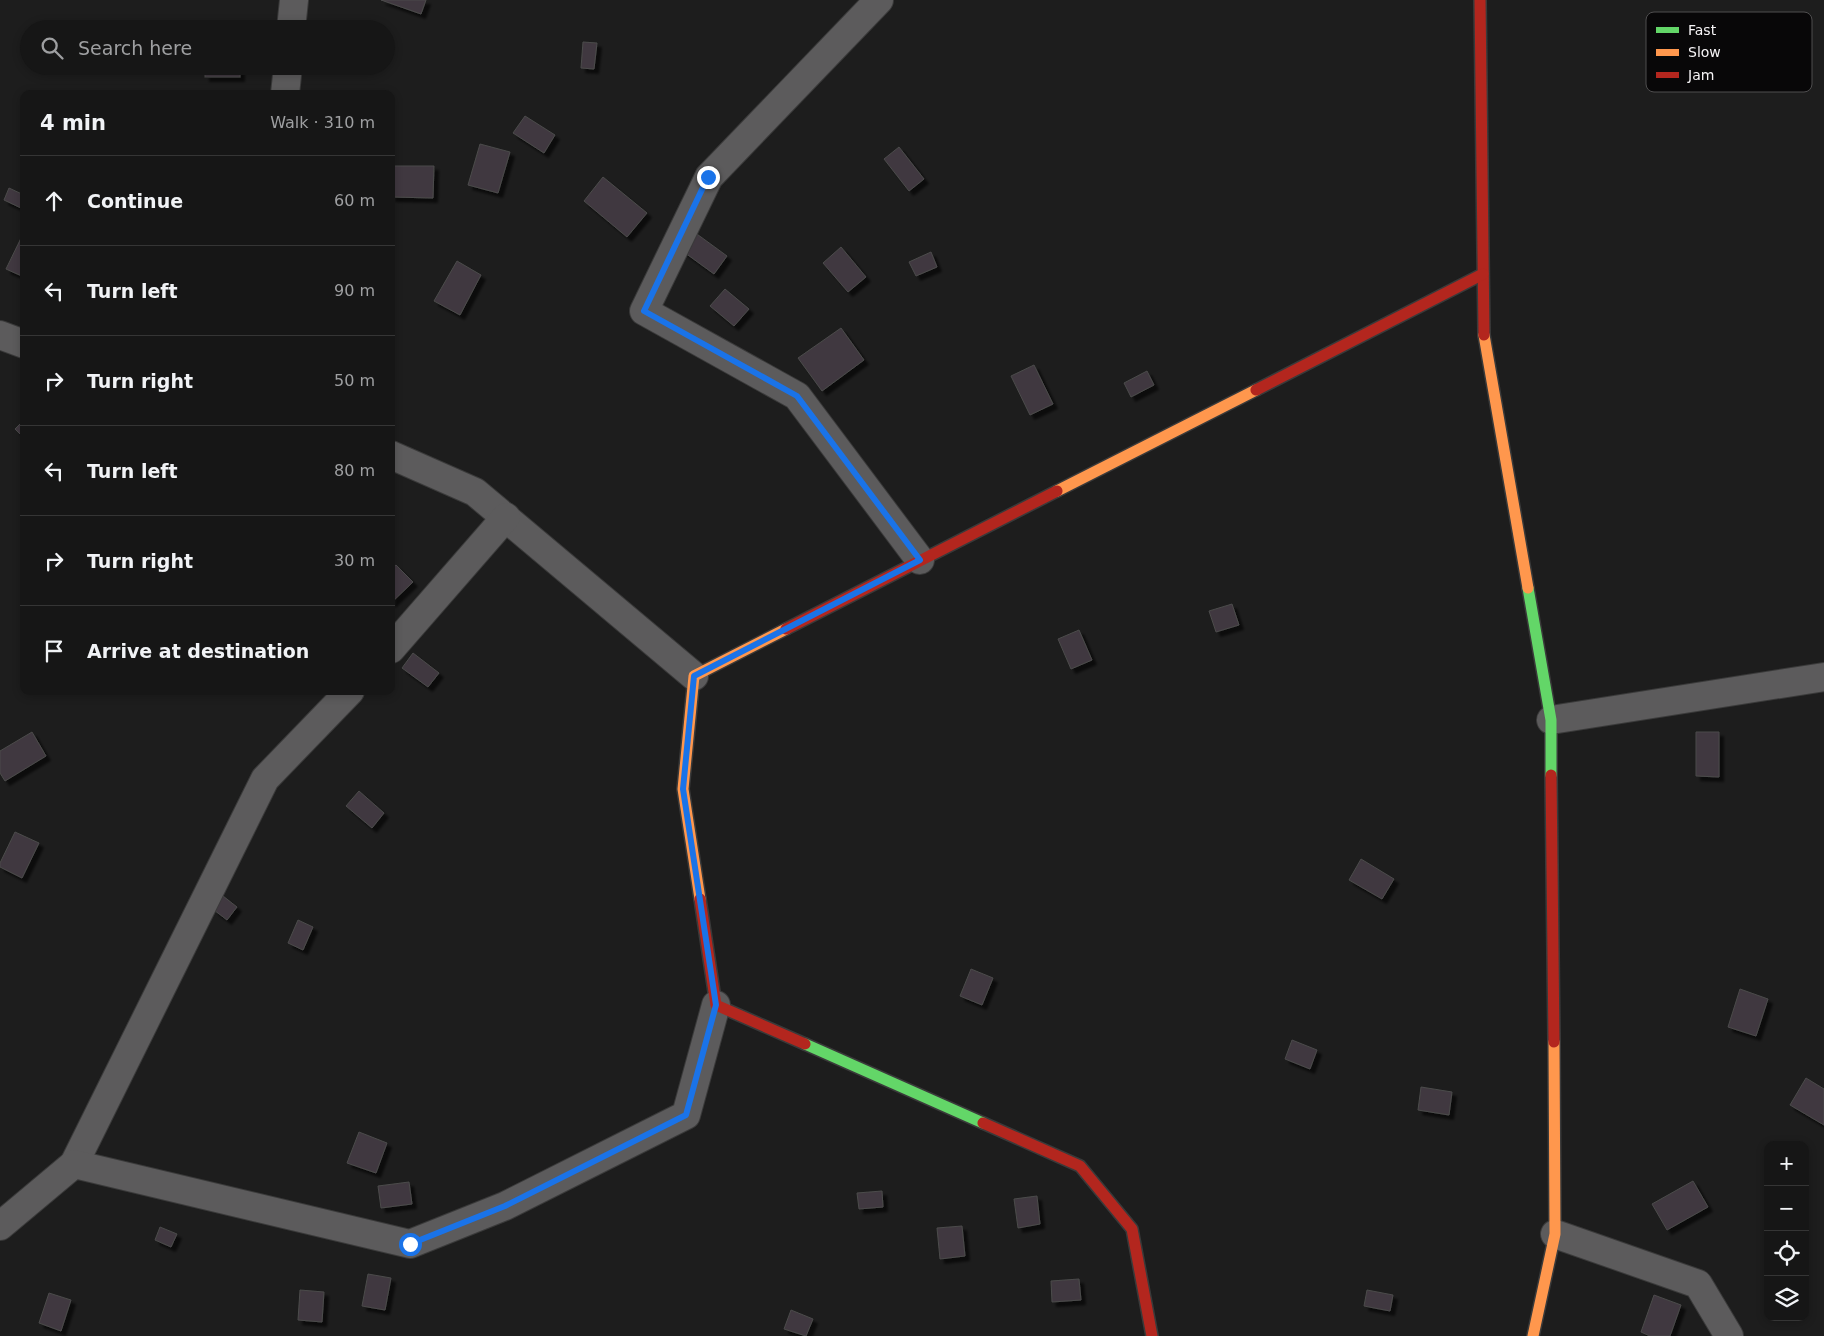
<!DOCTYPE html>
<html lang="en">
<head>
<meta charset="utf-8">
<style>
	:root { --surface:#161616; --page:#1f1f1f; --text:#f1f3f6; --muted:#9e9fa1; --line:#353535 }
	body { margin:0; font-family:"DejaVu Sans",sans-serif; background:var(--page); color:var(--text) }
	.controls { position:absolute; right:15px; bottom:15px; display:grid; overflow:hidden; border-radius:10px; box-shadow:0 2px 8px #0003 }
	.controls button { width:45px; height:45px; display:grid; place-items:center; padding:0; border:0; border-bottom:1px solid var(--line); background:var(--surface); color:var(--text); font:25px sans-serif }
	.stop { position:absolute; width:15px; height:15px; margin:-11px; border:4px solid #1a73e8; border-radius:50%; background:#fff }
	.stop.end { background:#1a73e8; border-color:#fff; box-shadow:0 1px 5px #0008 }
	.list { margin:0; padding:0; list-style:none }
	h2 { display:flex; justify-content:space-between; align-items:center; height:65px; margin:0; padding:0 20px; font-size:21px }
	h2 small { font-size:16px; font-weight:400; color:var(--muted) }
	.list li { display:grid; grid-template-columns:32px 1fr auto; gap:15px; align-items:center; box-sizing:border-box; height:90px; padding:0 20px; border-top:1px solid var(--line) }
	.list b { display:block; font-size:19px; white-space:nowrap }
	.list em { font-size:16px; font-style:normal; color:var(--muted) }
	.icon { flex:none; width:28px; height:28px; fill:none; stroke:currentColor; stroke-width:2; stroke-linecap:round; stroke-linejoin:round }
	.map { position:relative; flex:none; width:1824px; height:1336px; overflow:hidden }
	.search { position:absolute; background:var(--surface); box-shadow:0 2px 8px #0003; left:20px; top:20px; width:375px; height:55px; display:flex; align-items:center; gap:12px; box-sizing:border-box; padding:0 18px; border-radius:28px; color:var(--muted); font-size:19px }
	.panel { position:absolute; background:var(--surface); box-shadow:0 2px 8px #0003; left:20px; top:90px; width:375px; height:605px; border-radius:10px }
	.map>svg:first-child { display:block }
</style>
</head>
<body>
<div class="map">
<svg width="1824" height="1336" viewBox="0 0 1824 1336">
	<defs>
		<filter id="shadow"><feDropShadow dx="4.5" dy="4.5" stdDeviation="1" flood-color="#0009"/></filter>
	</defs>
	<rect width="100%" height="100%" fill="#1d1d1d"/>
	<!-- building -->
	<g fill="#41393f" stroke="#4b4b4b" filter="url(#shadow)">
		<polygon points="381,0 426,0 421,14"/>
		<polygon points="583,42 597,43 594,69 581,68"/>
		<rect x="205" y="66" width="35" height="11"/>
		<polygon points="525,116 555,135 544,153 513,133"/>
		<polygon points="480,144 510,152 498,193 468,185"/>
		<polygon points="899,147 924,179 909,191 884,159"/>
		<polygon points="392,166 434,166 433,198 391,197"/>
		<polygon points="603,177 647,213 627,237 584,201"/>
		<polygon points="9,188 24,195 21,208 4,200"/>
		<polygon points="690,229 727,256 714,274 677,247"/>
		<polygon points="24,232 24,277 6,269"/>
		<polygon points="841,247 866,277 848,292 823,263"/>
		<polygon points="931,252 937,267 916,276 909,262"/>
		<polygon points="457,261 481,275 460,315 434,301"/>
		<polygon points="725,289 749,309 734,326 710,306"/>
		<polygon points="841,328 864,360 822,391 798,358"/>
		<polygon points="1034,365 1053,404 1030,415 1011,376"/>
		<polygon points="1147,371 1154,385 1131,397 1124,383"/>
		<polygon points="24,420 24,438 15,429"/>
		<polygon points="396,565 413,582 391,603 391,569"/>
		<polygon points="1232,604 1239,625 1216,632 1209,611"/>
		<polygon points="1079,630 1092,660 1071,669 1058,639"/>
		<polygon points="413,653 439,673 428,687 402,668"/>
		<polygon points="32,732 46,756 5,781 0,773 0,751"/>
		<polygon points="1696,732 1719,732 1719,777 1696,776"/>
		<polygon points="359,791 384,813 372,828 346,806"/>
		<polygon points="15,832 39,843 22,878 0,867 0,863"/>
		<polygon points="1361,859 1394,879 1382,899 1349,880"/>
		<polygon points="223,896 237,907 227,920 214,910"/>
		<polygon points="298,920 313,927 303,950 288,943"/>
		<polygon points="971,969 993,978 982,1005 960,996"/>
		<polygon points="1740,989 1768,999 1756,1036 1728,1027"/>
		<polygon points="1292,1040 1317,1050 1310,1069 1285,1059"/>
		<polygon points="1806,1078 1824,1089 1824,1125 1790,1105"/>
		<polygon points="1421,1087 1452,1092 1449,1115 1418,1110"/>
		<polygon points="359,1132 387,1143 376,1173 347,1163"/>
		<polygon points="1693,1181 1708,1207 1667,1230 1652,1204"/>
		<polygon points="409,1182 412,1204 381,1208 378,1186"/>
		<polygon points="882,1191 883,1207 859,1209 857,1193"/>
		<polygon points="1037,1196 1040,1224 1018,1228 1014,1199"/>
		<polygon points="962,1226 965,1256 940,1259 937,1228"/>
		<polygon points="160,1227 177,1234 171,1247 155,1240"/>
		<polygon points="368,1274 391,1278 385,1310 362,1306"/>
		<polygon points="1079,1279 1081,1300 1052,1302 1051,1281"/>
		<polygon points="300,1290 324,1292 322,1322 298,1320"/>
		<polygon points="1367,1290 1393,1295 1390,1311 1364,1306"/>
		<polygon points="49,1293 71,1300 61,1331 39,1323"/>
		<polygon points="1654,1295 1681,1305 1670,1336 1650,1336 1641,1332"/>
		<polygon points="791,1310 813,1319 806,1336 784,1329"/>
	</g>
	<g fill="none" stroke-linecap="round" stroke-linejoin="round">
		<!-- street casing -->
		<g stroke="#3a3a3a" stroke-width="30">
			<g id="street">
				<polyline points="879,0 709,177 644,311 797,396 920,560"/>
				<polyline points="291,29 294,0"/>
				<polyline points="285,94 288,66"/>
				<polyline points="0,335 24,344"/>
				<polyline points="391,455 475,492 694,676"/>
				<polyline points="391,649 506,517"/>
				<polyline points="1551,720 1824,677"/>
				<polyline points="74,1164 265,779 350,691"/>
				<polyline points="0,1226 74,1164 410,1244 505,1206 686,1115 716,1005"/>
				<polyline points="1555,1234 1698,1284 1729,1336"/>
			</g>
		</g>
		<!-- fast casing -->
		<g stroke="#3a3a3a" stroke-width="14">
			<g id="fast">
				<polyline points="1528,588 1551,720 1551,775"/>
				<polyline points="805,1044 983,1123"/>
			</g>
		</g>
		<!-- slow casing -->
		<g stroke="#3a3a3a" stroke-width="14">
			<g id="slow">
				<polyline points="1484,335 1528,588"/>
				<polyline points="1057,491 1256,390"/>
				<polyline points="700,899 683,789 694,676 786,629"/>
				<polyline points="1533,1336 1555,1234 1554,1042"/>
			</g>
		</g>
		<!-- jam casing -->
		<g stroke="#3a3a3a" stroke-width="14">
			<g id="jam">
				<polyline points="1480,0 1484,335"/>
				<polyline points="1256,390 1483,274"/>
				<polyline points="786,629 1057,491"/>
				<polyline points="1551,775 1554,1042"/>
				<polyline points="700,899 716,1005 805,1044"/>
				<polyline points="983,1123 1080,1166 1132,1229 1152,1336"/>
			</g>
		</g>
		<!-- street -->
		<use href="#street" stroke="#5c5b5c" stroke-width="28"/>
		<!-- fast -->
		<use href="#fast" stroke="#63d668" stroke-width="11"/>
		<!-- slow -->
		<use href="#slow" stroke="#ff974d" stroke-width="11"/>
		<!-- jam -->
		<use href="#jam" stroke="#b3261e" stroke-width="11"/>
	</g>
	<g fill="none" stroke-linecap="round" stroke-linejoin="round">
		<!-- route -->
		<polyline stroke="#1a73e8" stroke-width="6" points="410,1244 505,1206 686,1115 716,1005 683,789 694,676 920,560 797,396 644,311 708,177"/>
	</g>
	<!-- legend -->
	<rect x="1646" y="12" width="166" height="80" rx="8" fill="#080708" stroke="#4f4e4f" stroke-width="1"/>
	<rect x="1656" y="27" width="23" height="6" fill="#63d668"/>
	<rect x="1656" y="49" width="23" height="7" fill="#ff974d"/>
	<rect x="1656" y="72" width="23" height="6" fill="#b3261e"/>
	<g font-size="14" fill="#f6f4f6">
		<text x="1688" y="35">Fast</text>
		<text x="1688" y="57">Slow</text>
		<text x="1688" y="80">Jam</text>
	</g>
</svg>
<div class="controls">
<button>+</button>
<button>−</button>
<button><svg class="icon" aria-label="locate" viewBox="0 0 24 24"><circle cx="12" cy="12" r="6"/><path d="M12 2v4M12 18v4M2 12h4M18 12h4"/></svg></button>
<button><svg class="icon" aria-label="layers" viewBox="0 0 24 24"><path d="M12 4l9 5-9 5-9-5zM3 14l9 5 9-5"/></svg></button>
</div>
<div class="stop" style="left:410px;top:1244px"></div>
<div class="stop end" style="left:708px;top:177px"></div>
<div class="search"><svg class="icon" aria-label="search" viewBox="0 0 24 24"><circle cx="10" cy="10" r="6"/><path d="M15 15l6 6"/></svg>Search here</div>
<section class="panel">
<h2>4 min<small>Walk · 310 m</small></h2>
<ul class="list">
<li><svg class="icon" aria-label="ahead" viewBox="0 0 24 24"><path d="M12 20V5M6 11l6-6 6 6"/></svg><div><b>Continue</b></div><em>60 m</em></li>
<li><svg class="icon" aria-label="left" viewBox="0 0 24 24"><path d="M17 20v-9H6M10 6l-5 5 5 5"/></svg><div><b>Turn left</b></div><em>90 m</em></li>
<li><svg class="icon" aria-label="right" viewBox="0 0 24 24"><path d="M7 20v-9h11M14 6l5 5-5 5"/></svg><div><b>Turn right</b></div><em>50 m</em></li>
<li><svg class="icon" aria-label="left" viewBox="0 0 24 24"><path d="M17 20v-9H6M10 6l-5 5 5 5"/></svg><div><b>Turn left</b></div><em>80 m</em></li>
<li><svg class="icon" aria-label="right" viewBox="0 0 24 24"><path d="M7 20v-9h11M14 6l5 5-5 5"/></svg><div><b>Turn right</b></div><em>30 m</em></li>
<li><svg class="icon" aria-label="arrive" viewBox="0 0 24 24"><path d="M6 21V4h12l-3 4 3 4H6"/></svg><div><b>Arrive at destination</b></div></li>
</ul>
</section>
</div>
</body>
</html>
